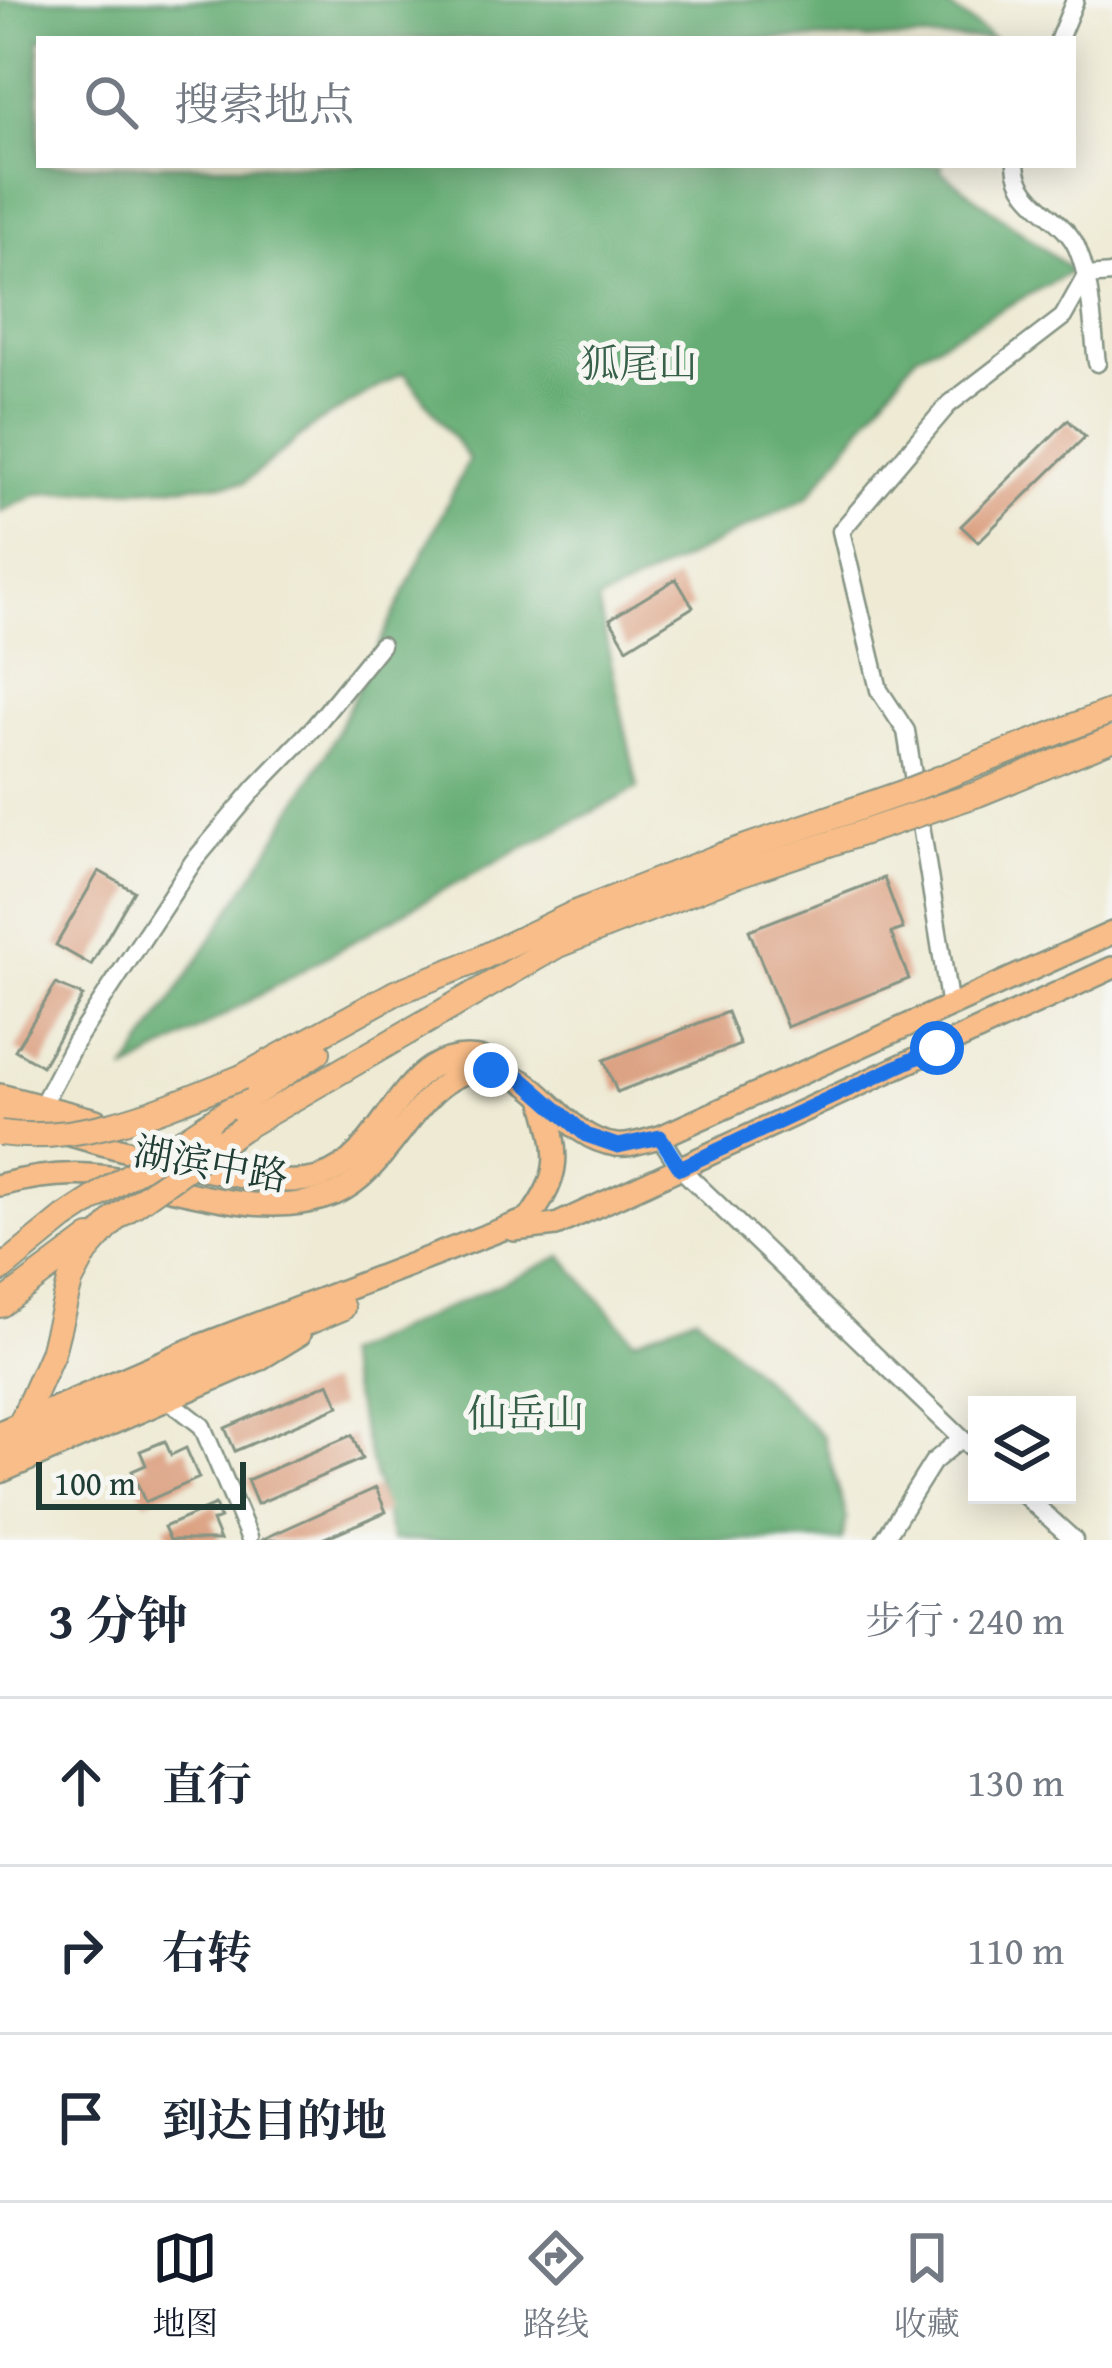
<!DOCTYPE html>
<html lang="zh">
<head>
<meta charset="utf-8">
<style>
	:root { --surface:#fff; --page:#f6f6f7; --text:#1f2937; --muted:#747a83; --line:#e0e1e3; --accent:#111827 }
	body { margin:0; font-family:"Gentium Book Plus","Noto Serif SC",serif; background:var(--page); color:var(--text) }
	.controls { position:absolute; right:36px; bottom:36px; display:grid; overflow:hidden; border-radius:0px; box-shadow:0 6px 30px #0003 }
	.controls button { width:108px; height:108px; display:grid; place-items:center; padding:0; border:0; border-bottom:3px solid var(--line); background:var(--surface); color:var(--text); font:60px sans-serif }
	.scale { position:absolute; left:36px; bottom:30px; width:210px; box-sizing:border-box; padding-left:12px; border:6px solid #1f3d34; border-top:0; font-size:33px; line-height:42px; white-space:nowrap; color:#1f3d34; -webkit-text-stroke:9px #f6f6f2; paint-order:stroke }
	.stop { position:absolute; width:36px; height:36px; margin:-27px; border:9px solid #1a73e8; border-radius:50%; background:#fff }
	.stop.end { background:#1a73e8; border-color:#fff; box-shadow:0 3px 12px #0008 }
	.list { margin:0; padding:0; list-style:none }
	h2 { display:flex; justify-content:space-between; align-items:center; height:156px; margin:0; padding:0 48px; font-size:51px }
	h2 small { font-size:39px; font-weight:400; color:var(--muted) }
	.list li { display:grid; grid-template-columns:78px 1fr auto; gap:36px; align-items:center; box-sizing:border-box; height:168px; padding:0 48px; border-top:3px solid var(--line) }
	.list b { display:block; font-size:45px; white-space:nowrap }
	.list em { font-size:39px; font-style:normal; color:var(--muted) }
	.icon { flex:none; width:66px; height:66px; fill:none; stroke:currentColor; stroke-width:2; stroke-linecap:round; stroke-linejoin:round }
	.map { position:relative; flex:none; width:1112px; height:1540px; overflow:hidden }
	.search { position:absolute; background:var(--surface); box-shadow:0 6px 30px #0003; left:36px; right:36px; top:36px; height:132px; display:flex; align-items:center; gap:30px; box-sizing:border-box; padding:0 42px; border-radius:0px; color:var(--muted); font-size:45px }
	.sheet { height:660px; background:var(--surface) }
	nav { display:flex; justify-content:space-around; align-items:center; box-sizing:border-box; height:168px; border-top:3px solid var(--line); background:var(--surface); font-size:33px; color:var(--muted) }
	nav a { display:grid; justify-items:center; gap:6px }
	nav .on { color:var(--accent) }
	.map>svg:first-child { display:block }
</style>
</head>
<body>
<div class="map">
<svg width="1112" height="1540" viewBox="0 0 1112 1540">
	<rect width="100%" height="100%" fill="#f6f6f2"/>
	<filter id="ink" filterUnits="userSpaceOnUse"><feTurbulence type="fractalNoise" baseFrequency=".00833" numOctaves="2"/><feDisplacementMap in="SourceGraphic" scale="24" xChannelSelector="R" yChannelSelector="G"/><feConvolveMatrix kernelMatrix="1 2 1 2 8 2 1 2 1" color-interpolation-filters="sRGB"/></filter>
	<filter id="wash" filterUnits="userSpaceOnUse"><feTurbulence type="fractalNoise" baseFrequency=".004" numOctaves="4" result="noise"/><feDisplacementMap in="SourceGraphic" scale="48" xChannelSelector="R" yChannelSelector="G"/><feGaussianBlur stdDeviation="2.7" result="paint"/><feColorMatrix in="noise" values="0 0 0 0 0 0 0 0 0 0 0 0 0 0 0 0 0 1.4 0 .05"/><feComposite in="paint" operator="in"/></filter>
	<g filter="url(#wash)">
		<rect width="100%" height="100%" fill="#eeead4"/>
		<!-- forest -->
		<g fill="#66ad74" stroke="#427554" stroke-width="3">
			<polygon points="0,0 940,0 994,39 39,39 39,165 942,165 941,171 1073,271 916,355 808,497 598,602 638,788 443,890 125,1072 269,850 328,750 469,459 404,372 316,424 244,483 38,494 0,512"/>
			<polygon points="562,1256 634,1340 696,1315 823,1436 847,1518 842,1540 392,1540 342,1355"/>
		</g>
		<g id="blocks">
			<!-- building -->
			<g fill="#dca081">
				<polygon points="1068,420 1085,437 978,542 961,526"/>
				<polygon points="676,579 693,607 627,648 610,619"/>
				<polygon points="99,871 134,891 91,965 56,945"/>
				<polygon points="884,878 903,929 891,933 909,979 787,1027 749,930"/>
				<polygon points="56,984 83,996 42,1066 15,1050"/>
				<polygon points="727,1012 740,1045 617,1092 604,1060"/>
				<polygon points="329,1383 339,1406 235,1451 225,1428"/>
				<polygon points="352,1435 362,1459 257,1504 247,1480"/>
				<polygon points="165,1441 171,1455 186,1448 199,1478 145,1502 132,1471 146,1465 140,1451"/>
				<polygon points="376,1488 386,1512 320,1540 261,1540"/>
				<polygon points="215,1505 220,1518 212,1521 220,1540 170,1540 164,1527"/>
			</g>
		</g>
	</g>
	<g filter="url(#ink)">
		<use href="#blocks" fill-opacity="0" stroke="#869484" stroke-width="3"/>
		<g fill="none" stroke-linecap="round" stroke-linejoin="round">
			<!-- minor casing -->
			<g stroke="#869484" stroke-width="21">
				<g id="minor">
					<polyline points="1059,39 1075,0"/>
					<path d="M1016,165C1018,203 1064,217 1077,248C1092,283 1092,325 1097,363"/>
					<polyline points="950,1007 906,731 879,690 841,531 948,405 1063,317 1086,276 1112,274"/>
					<polyline points="42,1105 75,1042 193,862 256,787 314,727 381,645"/>
					<polyline points="660,1137 680,1168 977,1453"/>
					<polyline points="170,1401 202,1426 249,1537"/>
					<polyline points="1024,1495 1074,1540"/>
					<polyline points="884,1540 933,1462 961,1439"/>
				</g>
			</g>
			<!-- major casing -->
			<g stroke="#869484" stroke-width="26">
				<g id="major">
					<polyline points="0,1095 96,1120 109,1132"/>
					<path d="M0,1115C68,1133 262,1198 321,1177C394,1152 400,1028 499,1063"/>
					<path d="M0,1185C31,1177 67,1172 100,1176C175,1184 261,1224 335,1194C396,1168 418,1070 485,1070C542,1069 560,1138 616,1145C629,1147 647,1140 660,1137L1112,933"/>
					<polyline points="514,1230 556,1225 1112,968"/>
					<path d="M0,1432L199,1346L529,1219C562,1173 559,1155 544,1102"/>
					<polyline points="0,1472 258,1360 299,1335"/>
				</g>
			</g>
			<!-- highway casing -->
			<g stroke="#869484" stroke-width="28">
				<g id="highway">
					<polyline points="242,1077 395,993 471,963 573,914 723,855"/>
					<polyline points="208,1124 318,1052"/>
					<polyline points="241,1129 558,945 733,876"/>
					<polyline points="0,1270 64,1218"/>
					<polyline points="0,1305 90,1238"/>
					<polyline points="21,1423 52,1353 70,1282 86,1252 116,1218"/>
					<polyline points="0,1450 342,1308"/>
				</g>
			</g>
			<!-- minor -->
			<use href="#minor" stroke="#fff" stroke-width="16"/>
			<!-- major -->
			<use href="#major" stroke="#f8bd88" stroke-width="21"/>
			<!-- highway -->
			<use href="#highway" stroke="#f8bd88" stroke-width="24"/>
			<!-- highway-bridge casing -->
			<g stroke="#869484" stroke-width="28" stroke-linecap="butt">
				<g id="highway-bridge">
					<polyline points="723,855 905,792 1112,711"/>
					<polyline points="733,876 978,794 1112,739"/>
					<path d="M0,1133C85,1145 164,1108 242,1077"/>
					<polyline points="64,1218 208,1124"/>
					<polyline points="116,1218 241,1129"/>
				</g>
			</g>
			<!-- highway-bridge -->
			<use href="#highway-bridge" stroke="#f8bd88" stroke-width="24"/>
		</g>
	</g>
	<g fill="none" stroke-linecap="round" stroke-linejoin="round" filter="url(#ink)">
		<!-- route -->
		<polyline stroke="#1a73e8" stroke-width="15" points="491,1070 515,1073 586,1135 618,1146 660,1137 680,1168 937,1048"/>
	</g>
	<g text-anchor="middle" dominant-baseline="central" stroke-width="10" stroke-linejoin="round" paint-order="stroke">
		<!-- park labels -->
		<g font-size="39" fill="#376049" stroke="#f6f6f2">
			<text x="639" y="362">狐尾山</text>
			<text x="526" y="1412">仙岳山</text>
		</g>
		<!-- street labels -->
		<g font-size="39" fill="#1f3d34" stroke="#f6f6f2">
			<text transform="translate(211 1163) rotate(10)">湖滨中路</text>
		</g>
	</g>
</svg>
<div class="controls">
<button><svg class="icon" aria-label="layers" viewBox="0 0 24 24"><path d="M12 4l9 5-9 5-9-5zM3 14l9 5 9-5"/></svg></button>
</div>
<div class="scale">100 m</div>
<div class="stop" style="left:937px;top:1048px"></div>
<div class="stop end" style="left:491px;top:1070px"></div>
<div class="search"><svg class="icon" aria-label="search" viewBox="0 0 24 24"><circle cx="10" cy="10" r="6"/><path d="M15 15l6 6"/></svg>搜索地点</div>
</div>
<section class="sheet">
<h2>3 分钟<small>步行 · 240 m</small></h2>
<ul class="list">
<li><svg class="icon" aria-label="ahead" viewBox="0 0 24 24"><path d="M12 20V5M6 11l6-6 6 6"/></svg><div><b>直行</b></div><em>130 m</em></li>
<li><svg class="icon" aria-label="right" viewBox="0 0 24 24"><path d="M7 20v-9h11M14 6l5 5-5 5"/></svg><div><b>右转</b></div><em>110 m</em></li>
<li><svg class="icon" aria-label="arrive" viewBox="0 0 24 24"><path d="M6 21V4h12l-3 4 3 4H6"/></svg><div><b>到达目的地</b></div></li>
</ul>
</section>
<nav>
<a class="on"><svg class="icon" aria-label="map" viewBox="0 0 24 24"><path d="M3 6l6-2 6 2 6-2v14l-6 2-6-2-6 2zM9 4v14M15 6v14"/></svg>地图</a>
<a><svg class="icon" aria-label="directions" viewBox="0 0 24 24"><path d="M12 3l9 9-9 9-9-9zM9 14v-3h6M13 9l2 2-2 2"/></svg>路线</a>
<a><svg class="icon" aria-label="saved" viewBox="0 0 24 24"><path d="M7 4h10v16l-5-4-5 4z"/></svg>收藏</a>
</nav>
</body>
</html>
